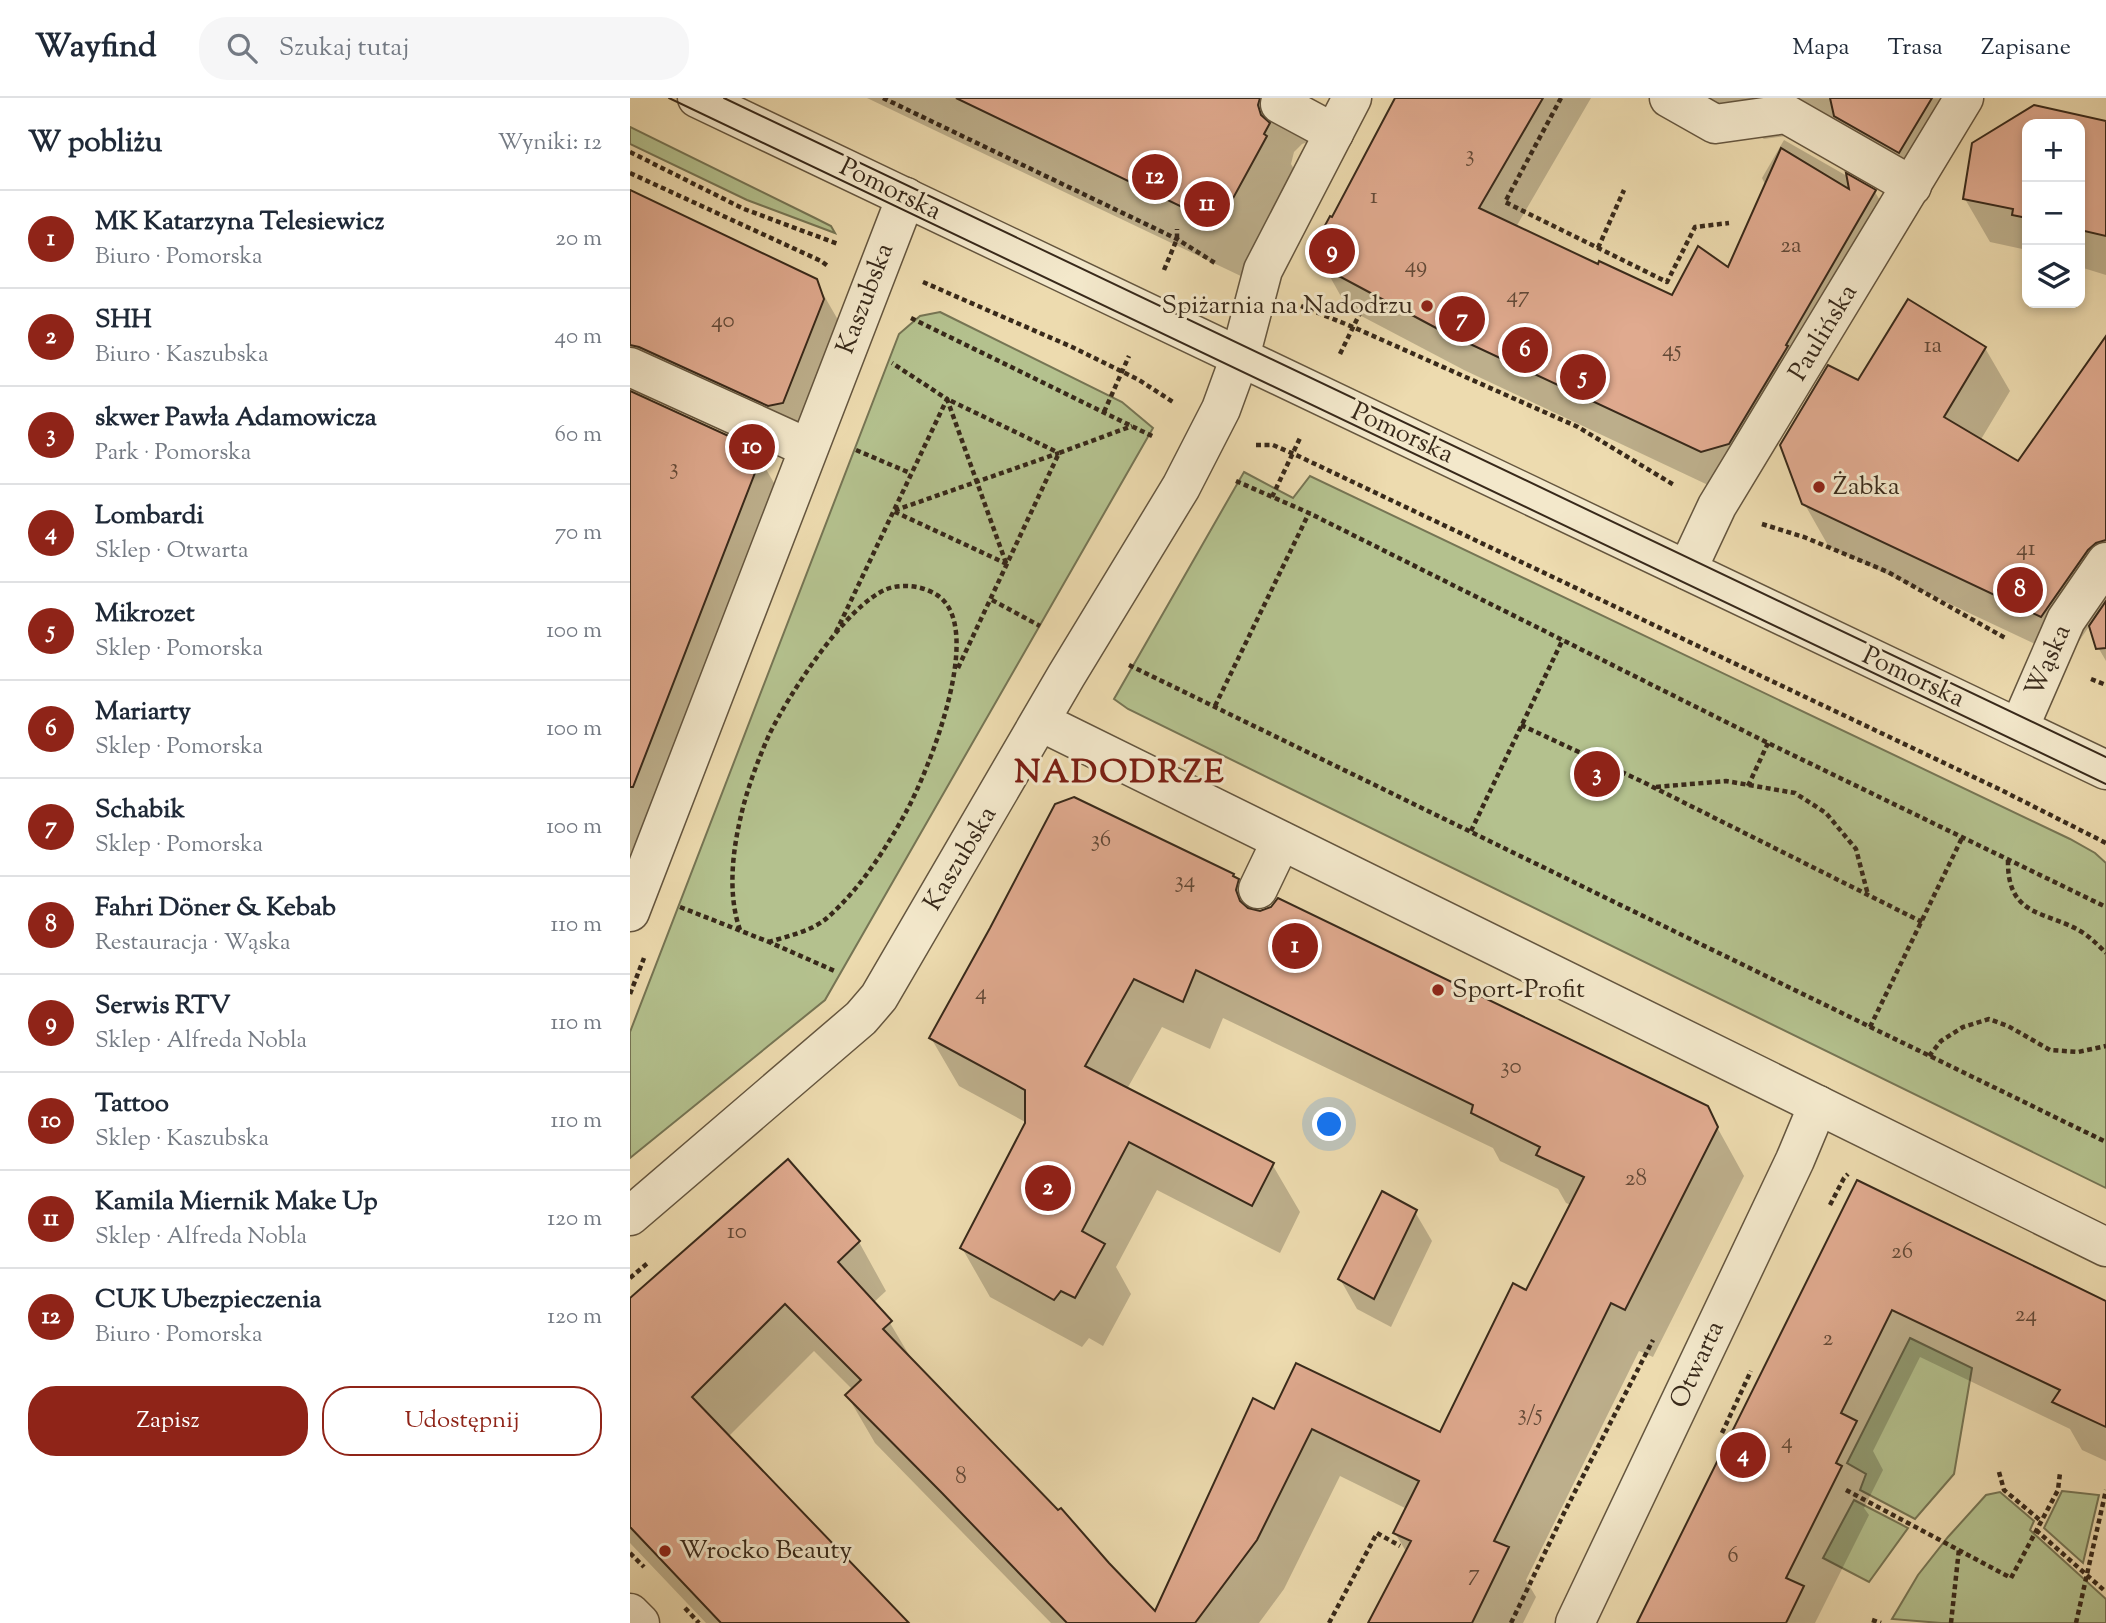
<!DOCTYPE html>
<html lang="pl">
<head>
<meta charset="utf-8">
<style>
	:root { --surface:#fff; --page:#f6f6f7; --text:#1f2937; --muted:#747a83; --line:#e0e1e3; --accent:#8f2418 }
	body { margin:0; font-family:"Sorts Mill Goudy",serif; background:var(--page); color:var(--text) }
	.controls { position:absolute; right:21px; top:21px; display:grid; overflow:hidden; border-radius:14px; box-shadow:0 4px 10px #0003 }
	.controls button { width:63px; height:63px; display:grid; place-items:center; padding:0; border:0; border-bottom:2px solid var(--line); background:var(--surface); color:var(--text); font:35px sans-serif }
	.you { position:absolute; left:700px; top:1027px; width:24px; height:24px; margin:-18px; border:5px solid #fff; border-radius:50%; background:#1a73e8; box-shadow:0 0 0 10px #1a73e833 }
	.badge { display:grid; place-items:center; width:46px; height:46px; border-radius:50%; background:var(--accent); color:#fff; font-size:23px; font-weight:700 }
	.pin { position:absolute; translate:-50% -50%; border:4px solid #fff; box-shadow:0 2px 7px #0006 }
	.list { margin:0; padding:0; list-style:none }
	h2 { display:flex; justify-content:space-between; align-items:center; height:91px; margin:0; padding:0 28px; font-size:30px }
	h2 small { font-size:23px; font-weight:400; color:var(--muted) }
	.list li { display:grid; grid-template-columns:46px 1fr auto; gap:21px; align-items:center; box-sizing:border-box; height:98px; padding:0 28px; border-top:2px solid var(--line) }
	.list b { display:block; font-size:26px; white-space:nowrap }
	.list p { margin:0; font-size:23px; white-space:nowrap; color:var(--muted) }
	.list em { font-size:23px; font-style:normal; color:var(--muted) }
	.actions { display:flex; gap:14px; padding:21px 28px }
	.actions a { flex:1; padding:16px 0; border:2px solid var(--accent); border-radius:28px; text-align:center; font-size:24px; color:var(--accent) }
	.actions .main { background:var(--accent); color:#fff }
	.icon { flex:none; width:38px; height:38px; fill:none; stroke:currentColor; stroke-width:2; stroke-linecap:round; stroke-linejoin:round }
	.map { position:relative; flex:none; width:1476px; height:1525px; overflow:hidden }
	header { display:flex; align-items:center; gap:42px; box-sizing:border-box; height:98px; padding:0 35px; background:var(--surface); border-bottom:2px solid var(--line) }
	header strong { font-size:33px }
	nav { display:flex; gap:38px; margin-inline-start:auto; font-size:24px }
	.search { width:490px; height:63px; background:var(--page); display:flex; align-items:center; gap:18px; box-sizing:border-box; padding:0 24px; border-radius:28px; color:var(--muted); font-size:26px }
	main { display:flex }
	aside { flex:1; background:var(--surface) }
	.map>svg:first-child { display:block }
</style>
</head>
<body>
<header>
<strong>Wayfind</strong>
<div class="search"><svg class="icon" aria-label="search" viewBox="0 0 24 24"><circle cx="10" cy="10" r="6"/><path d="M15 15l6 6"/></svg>Szukaj tutaj</div>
<nav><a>Mapa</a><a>Trasa</a><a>Zapisane</a></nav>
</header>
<main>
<aside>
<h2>W pobliżu<small>Wyniki: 12</small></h2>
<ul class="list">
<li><span class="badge">1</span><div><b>MK Katarzyna Telesiewicz</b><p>Biuro · Pomorska</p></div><em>20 m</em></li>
<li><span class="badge">2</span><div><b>SHH</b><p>Biuro · Kaszubska</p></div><em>40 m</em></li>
<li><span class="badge">3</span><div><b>skwer Pawła Adamowicza</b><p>Park · Pomorska</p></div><em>60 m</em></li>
<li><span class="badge">4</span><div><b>Lombardi</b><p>Sklep · Otwarta</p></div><em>70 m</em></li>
<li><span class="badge">5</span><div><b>Mikrozet</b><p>Sklep · Pomorska</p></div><em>100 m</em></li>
<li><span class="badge">6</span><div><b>Mariarty</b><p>Sklep · Pomorska</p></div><em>100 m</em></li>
<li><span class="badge">7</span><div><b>Schabik</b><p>Sklep · Pomorska</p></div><em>100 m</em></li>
<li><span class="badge">8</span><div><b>Fahri Döner &amp; Kebab</b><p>Restauracja · Wąska</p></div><em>110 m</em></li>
<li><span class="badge">9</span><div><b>Serwis RTV</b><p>Sklep · Alfreda Nobla</p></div><em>110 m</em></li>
<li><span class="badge">10</span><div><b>Tattoo</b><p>Sklep · Kaszubska</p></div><em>110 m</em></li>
<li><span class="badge">11</span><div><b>Kamila Miernik Make Up</b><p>Sklep · Alfreda Nobla</p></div><em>120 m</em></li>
<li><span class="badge">12</span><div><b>CUK Ubezpieczenia</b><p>Biuro · Pomorska</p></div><em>120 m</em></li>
</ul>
<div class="actions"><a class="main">Zapisz</a><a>Udostępnij</a></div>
</aside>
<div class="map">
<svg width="1476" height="1525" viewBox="0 0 1476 1525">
	<rect width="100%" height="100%" fill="#eddbaf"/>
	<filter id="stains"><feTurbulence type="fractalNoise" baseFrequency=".00286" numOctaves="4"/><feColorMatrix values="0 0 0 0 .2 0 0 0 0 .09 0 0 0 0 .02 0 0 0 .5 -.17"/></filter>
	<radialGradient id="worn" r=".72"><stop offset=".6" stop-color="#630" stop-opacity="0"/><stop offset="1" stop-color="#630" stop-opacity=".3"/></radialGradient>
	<!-- green -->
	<g fill="#b4c18e" stroke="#767554" stroke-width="2">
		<polygon points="0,29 185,120 201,128 205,135 117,102 0,46"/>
		<polygon points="310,214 492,304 523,330 195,902 0,1060 0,934 269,236 290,218"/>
		<polygon points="614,374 663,400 680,378 1440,741 1465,755 1476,765 1476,1090 498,611 484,601"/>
		<polygon points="1280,1240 1342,1270 1324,1376 1285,1421 1230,1392 1236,1376 1217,1365"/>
		<polygon points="1432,1393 1469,1397 1453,1465 1414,1430"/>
		<polygon points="1370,1394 1404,1423 1400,1432 1476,1501 1476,1525 1311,1525 1262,1521 1288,1477 1318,1439 1356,1397"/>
		<polygon points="1224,1402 1278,1430 1239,1484 1193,1460"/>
	</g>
	<!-- shadow -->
	<g fill="#0003">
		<polygon points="237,0 656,0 681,43 672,46 664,54 661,66 672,85 615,180"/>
		<polygon points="766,0 961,0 886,129 969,169 1043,199 1099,172 1136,88 1132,80 1154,42 1245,94 1269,135 1179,289 1181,291 1123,387 1095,395 834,272 718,211 694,168 703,121"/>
		<polygon points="1063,0 1327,0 1293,96 1178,35 1134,41"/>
		<polygon points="1404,9 1476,26 1476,177 1450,169 1450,26 1397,26 1397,152 1360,144 1335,101"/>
		<polygon points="0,93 185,182 215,234 182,356 27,298 16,302 125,352 155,404 0,818"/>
		<polygon points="1476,242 1476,563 1465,544 1460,527 1437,561 1199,449 1174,405 1229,284 1355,250 1380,293 1350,343 1388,365"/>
		<polygon points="605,781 625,814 1076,1009 1114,1078 1023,1259 1009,1253 896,1482 906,1499 893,1525 740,1525 777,1455 765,1435 777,1411 710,1378 654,1491 629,1525 421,1525 245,1345 217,1297 223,1292 184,1253 98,1339 276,1525 76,1525 0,1445 0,1203 158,1064 229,1144 256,1193 243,1205 260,1225 285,1267 526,1516 645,1313 811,1337 897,1194 941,1107 936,1105 928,1091 870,1063 863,1050 593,920 580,951 532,929 497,991 642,1066 670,1114 650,1155 527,1092 486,1169 501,1196 473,1248 459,1240 452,1249 360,1199 332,1150 397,1025 329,988 301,940"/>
		<polygon points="1228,1084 1476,1205 1476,1363 1452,1352 1440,1331 1290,1259 1243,1353 1253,1372 1234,1410 1239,1417 1185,1525 1008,1525"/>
		<polygon points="785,1114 802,1143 761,1229 727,1211 710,1181"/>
	</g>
	<!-- building -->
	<g fill="#e0aa8f" stroke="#38291a" stroke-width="2">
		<polygon points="326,0 630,0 628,7 631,17 640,25 634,36 637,38 601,104 594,100 581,123"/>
		<polygon points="765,0 913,0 849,110 968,166 969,163 1042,197 1068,148 1098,169 1151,50 1219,91 1216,75 1246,92 1156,247 1158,248 1099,346 1071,354 808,231 692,169 684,148 700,118 702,119"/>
		<polygon points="1200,0 1302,0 1269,55 1204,18"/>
		<polygon points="1404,7 1476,23 1476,138 1450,132 1450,26 1397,26 1397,120 1382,117 1383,111 1333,101 1342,45"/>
		<polygon points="0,92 187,181 194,201 153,305 138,308 9,249 0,247"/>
		<polygon points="1278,201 1356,249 1314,319 1388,363 1476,238 1476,442 1466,445 1458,452 1411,519 1172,406 1150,347 1198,267 1228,282"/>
		<polygon points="0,293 127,351 130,362 3,689 0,689"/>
		<polygon points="1476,503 1476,550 1466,551 1459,528"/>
		<polygon points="444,699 604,776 603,778 609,781 606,792 610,803 618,810 630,813 641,809 648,800 1078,1008 1088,1029 995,1212 981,1205 864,1443 879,1449 842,1525 738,1525 781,1443 763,1435 789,1383 682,1331 627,1442 565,1525 437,1525 312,1395 215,1297 231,1282 155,1206 62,1299 279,1525 91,1525 0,1429 0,1200 158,1061 230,1143 208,1164 262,1223 253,1231 428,1412 431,1410 479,1465 525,1513 623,1300 644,1311 666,1265 810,1334 883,1185 896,1192 954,1079 906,1057 910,1049 841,1015 843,1007 566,872 553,904 504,881 455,968 644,1065 622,1108 499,1044 452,1133 475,1146 445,1200 431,1193 424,1202 330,1150 395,1025 395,992 299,940 360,830 425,706"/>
		<polygon points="1227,1082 1476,1203 1476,1329 1422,1304 1430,1292 1262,1212 1211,1315 1227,1323 1206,1365 1212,1368 1156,1480 1174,1488 1156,1525 1007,1525"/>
		<polygon points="752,1093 787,1112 744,1201 708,1181"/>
	</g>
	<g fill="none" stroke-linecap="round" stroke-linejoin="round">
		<!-- minor casing -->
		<g stroke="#65563f" stroke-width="41">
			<g id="minor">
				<polyline points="67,0 1476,672"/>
				<polyline points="1039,0 1085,26 1156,16 1282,88"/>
				<polyline points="650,6 704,35"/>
				<polyline points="0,269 178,350"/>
				<polyline points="1057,472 1087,408 1334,0"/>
				<polyline points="411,624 1476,1149"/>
				<polyline points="1389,630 1436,522 1476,464"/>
				<polyline points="628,791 651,743"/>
				<polyline points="0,814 276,99"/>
				<polyline points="0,1118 231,920 249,899 436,578 551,389 591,311 610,259 633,172 722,0"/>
				<polyline points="0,1515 10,1525"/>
				<polyline points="945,1525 1165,1062 1188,1007"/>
			</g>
		</g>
		<!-- path -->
		<g stroke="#38291a" stroke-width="4.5" stroke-dasharray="5 3.5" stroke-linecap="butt">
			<polyline points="253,0 547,141 585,165"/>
			<polyline points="931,0 875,104 1037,184 1065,129 1099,125"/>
			<polyline points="0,54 114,111 208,146"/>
			<polyline points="0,75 191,163 199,169"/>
			<polyline points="968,150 994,92"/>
			<polyline points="534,172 547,141 547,131"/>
			<polyline points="293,184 442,249 509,282 543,304"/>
			<polyline points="671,208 723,229 948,329 1044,387"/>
			<polyline points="281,220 524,339"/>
			<polyline points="710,256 730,215"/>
			<polyline points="474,314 499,258"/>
			<polyline points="626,347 643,347 664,356 1371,692 1476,745"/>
			<polyline points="226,352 280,375"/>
			<polyline points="606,383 679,415 1138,645 1476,809"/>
			<polyline points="642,399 670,340"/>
			<polyline points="1132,426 1174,439 1258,474 1377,541"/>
			<polyline points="376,465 317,301 429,355"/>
			<polyline points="377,466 263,413 429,355"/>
			<polyline points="362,502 410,528"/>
			<polyline points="206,534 317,301 262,265"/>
			<polyline points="499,567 1476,1044"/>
			<polyline points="328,570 429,355 502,328"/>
			<polyline points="1461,581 1476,587"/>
			<polyline points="585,608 679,415"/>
			<polyline points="891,627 1011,683 1292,824"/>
			<polyline points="1118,688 1138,645"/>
			<polyline points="1026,689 1096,683 1165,695 1196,715 1226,751 1238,797"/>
			<polyline points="841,733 933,541"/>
			<path d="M1378,762C1377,822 1419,812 1455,836C1463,842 1470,849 1476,855"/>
			<polyline points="50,809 139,844 207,874"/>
			<path d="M110,832C98,798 102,757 110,722C116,694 127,664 139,637C158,598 216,507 257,491C273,485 293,488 307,497C357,529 298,674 276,714C255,752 230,791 197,820C182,833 158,838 139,844"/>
			<polyline points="0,896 14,860"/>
			<polyline points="1240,929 1332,740"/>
			<polyline points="1299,958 1311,943 1333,929 1359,921 1378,928 1420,952 1448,954 1476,948"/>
			<polyline points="1200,1107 1214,1080 1218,1076"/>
			<polyline points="0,1180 19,1164"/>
			<polyline points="1092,1335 1121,1273"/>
			<polyline points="1369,1374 1374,1392 1411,1423"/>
			<polyline points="1216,1392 1381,1480 1428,1392 1430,1375"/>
			<polyline points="1406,1432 1476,1494"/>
			<polyline points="0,1455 14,1469"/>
			<polyline points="55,1510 69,1525"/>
			<polyline points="1242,1522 1251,1525"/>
			<polyline points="699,1525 747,1435 770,1448"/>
			<polyline points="881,1525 934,1415 1023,1242"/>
			<polyline points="1321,1525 1329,1451"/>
			<polyline points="1446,1525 1476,1392"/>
		</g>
		<!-- minor -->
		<use href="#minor" stroke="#f3e8cb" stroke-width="38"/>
		<!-- tram -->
		<g stroke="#38291a" stroke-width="2">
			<polyline points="39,0 1476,686"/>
			<polyline points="94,0 1476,659"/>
		</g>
	</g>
	<!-- markers -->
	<g fill="#8f2418" stroke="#f3e8cb" stroke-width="2.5">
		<circle cx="797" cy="208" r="7"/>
		<circle cx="1189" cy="389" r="7"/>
		<circle cx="808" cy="892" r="7"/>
		<circle cx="35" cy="1453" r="7"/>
	</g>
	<g text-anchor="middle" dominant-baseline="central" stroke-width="6" stroke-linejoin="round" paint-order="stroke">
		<!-- number labels -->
		<g font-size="23" fill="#624937">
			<text x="840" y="57">3</text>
			<text x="744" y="99">1</text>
			<text x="1161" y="148">2a</text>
			<text x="786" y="168">49</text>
			<text x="888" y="198">47</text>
			<text x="93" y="223">40</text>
			<text x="1303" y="248">1a</text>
			<text x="1042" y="252">45</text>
			<text x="44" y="370">3</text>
			<text x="1396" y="451">41</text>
			<text x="471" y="742">36</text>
			<text x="555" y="783">34</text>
			<text x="351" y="895">4</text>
			<text x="881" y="969">30</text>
			<text x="1006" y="1081">28</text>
			<text x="107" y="1134">10</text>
			<text x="1272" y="1154">26</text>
			<text x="1396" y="1217">24</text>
			<text x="1198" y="1241">2</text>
			<text x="900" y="1316">3/5</text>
			<text x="1157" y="1344">4</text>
			<text x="331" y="1379">8</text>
			<text x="1103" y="1458">6</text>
			<text x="844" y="1476">7</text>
		</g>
		<!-- street labels -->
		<g font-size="26" fill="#38291a" stroke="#f3e8cb">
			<text transform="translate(260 92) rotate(26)">Pomorska</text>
			<text transform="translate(236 201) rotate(-69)">Kaszubska</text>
			<text transform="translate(1194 235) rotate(-59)">Paulińska</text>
			<text transform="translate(772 336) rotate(25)">Pomorska</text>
			<text transform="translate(1419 563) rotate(-66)">Wąska</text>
			<text transform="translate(1283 580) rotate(25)">Pomorska</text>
			<text transform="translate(331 761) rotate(-59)">Kaszubska</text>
			<text transform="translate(1068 1267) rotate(-65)">Otwarta</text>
		</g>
		<!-- poi labels -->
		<g font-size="26" fill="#38291a" stroke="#f3e8cb" text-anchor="start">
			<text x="783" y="208" text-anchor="end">Spiżarnia na Nadodrzu</text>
			<text x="1203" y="389">Żabka</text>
			<text x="822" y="892">Sport-Profit</text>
			<text x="49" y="1453">Wrocko Beauty</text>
		</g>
		<!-- district labels -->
		<g font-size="33" font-weight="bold" letter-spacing="2" fill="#7a1f14" stroke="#f3e8cb">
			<text x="490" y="676">NADODRZE</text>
		</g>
	</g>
	<rect width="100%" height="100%" filter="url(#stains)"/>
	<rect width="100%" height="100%" fill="url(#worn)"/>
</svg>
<div class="controls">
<button>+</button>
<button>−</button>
<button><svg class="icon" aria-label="layers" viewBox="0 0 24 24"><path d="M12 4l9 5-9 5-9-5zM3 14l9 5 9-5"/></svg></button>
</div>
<div class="you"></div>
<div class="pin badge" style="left:665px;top:848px">1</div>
<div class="pin badge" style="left:418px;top:1090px">2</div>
<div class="pin badge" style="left:967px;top:676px">3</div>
<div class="pin badge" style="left:1113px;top:1357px">4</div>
<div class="pin badge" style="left:953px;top:279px">5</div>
<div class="pin badge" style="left:895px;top:252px">6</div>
<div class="pin badge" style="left:832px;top:221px">7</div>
<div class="pin badge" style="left:1390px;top:492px">8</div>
<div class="pin badge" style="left:702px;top:153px">9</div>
<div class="pin badge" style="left:122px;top:349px">10</div>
<div class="pin badge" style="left:577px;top:106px">11</div>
<div class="pin badge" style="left:525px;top:79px">12</div>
</div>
</main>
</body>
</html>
